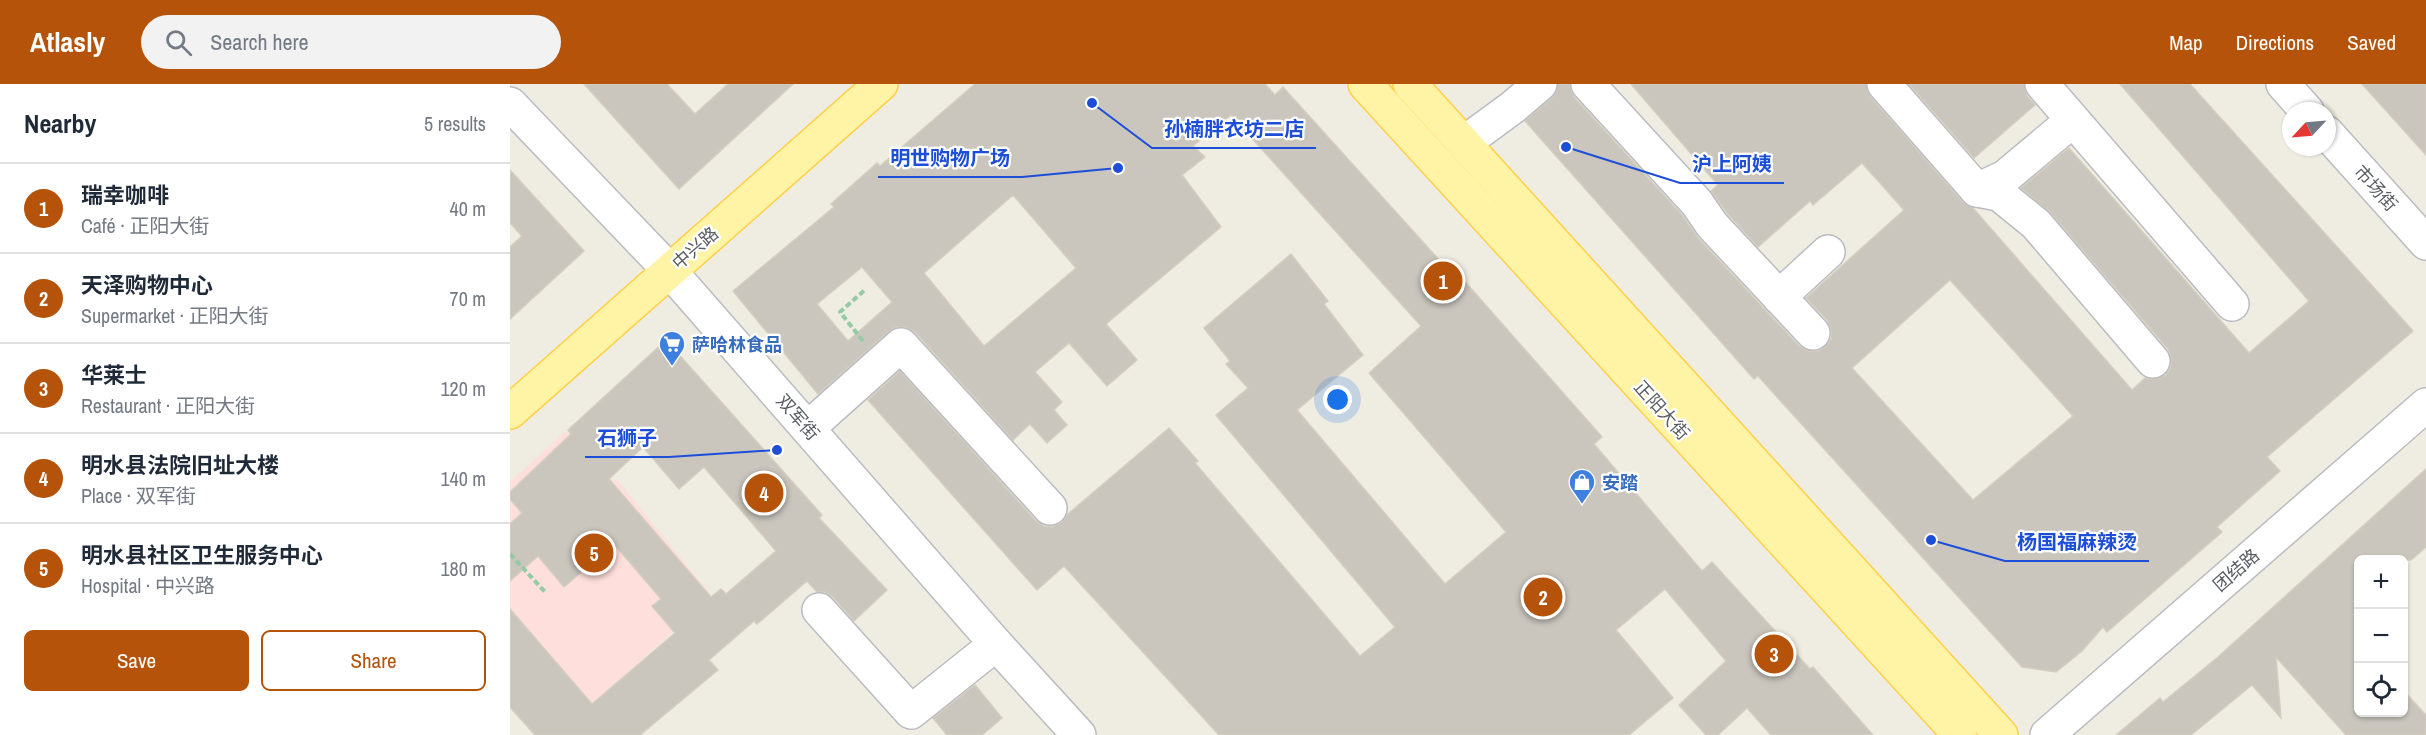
<!DOCTYPE html>
<html lang="en">
<head>
<meta charset="utf-8">
<style>
	:root { --surface:#fff; --page:#f2f2f3; --text:#1f2937; --muted:#747a83; --line:#e0e1e3; --accent:#b45309 }
	body { margin:0; font-family:"Archivo Narrow","Noto Sans SC",sans-serif; background:var(--page); color:var(--text) }
	.controls { position:absolute; right:18px; bottom:18px; display:grid; overflow:hidden; border-radius:9px; box-shadow:0 2px 4px #0004 }
	.controls button { width:54px; height:54px; display:grid; place-items:center; padding:0; border:0; border-bottom:2px solid var(--line); background:var(--surface); color:var(--text); font:30px sans-serif }
	.compass { position:absolute; left:1772px; top:18px; width:54px; height:54px; border-radius:50%; background:var(--surface); box-shadow:0 2px 4px #0004; rotate:244deg }
	.you { position:absolute; left:828px; top:316px; width:21px; height:21px; margin:-15px; border:4px solid #fff; border-radius:50%; background:#1a73e8; box-shadow:0 0 0 9px #1a73e833 }
	.badge { display:grid; place-items:center; width:39px; height:39px; border-radius:50%; background:var(--accent); color:#fff; font-size:20px; font-weight:700 }
	.pin { position:absolute; translate:-50% -50%; border:3px solid #fff; box-shadow:0 2px 6px #0006 }
	.list { margin:0; padding:0; list-style:none }
	h2 { display:flex; justify-content:space-between; align-items:center; height:78px; margin:0; padding:0 24px; font-size:26px }
	h2 small { font-size:20px; font-weight:400; color:var(--muted) }
	.list li { display:grid; grid-template-columns:39px 1fr auto; gap:18px; align-items:center; box-sizing:border-box; height:90px; padding:0 24px; border-top:2px solid var(--line) }
	.list b { display:block; font-size:22px; white-space:nowrap }
	.list p { margin:0; font-size:20px; white-space:nowrap; color:var(--muted) }
	.list em { font-size:20px; font-style:normal; color:var(--muted) }
	.actions { display:flex; gap:12px; padding:18px 24px }
	.actions a { flex:1; padding:14px 0; border:2px solid var(--accent); border-radius:9px; text-align:center; font-size:21px; color:var(--accent) }
	.actions .main { background:var(--accent); color:#fff }
	.icon { flex:none; width:33px; height:33px; fill:none; stroke:currentColor; stroke-width:2; stroke-linecap:round; stroke-linejoin:round }
	.map { position:relative; flex:none; width:1916px; height:651px; overflow:hidden }
	header { display:flex; align-items:center; gap:36px; box-sizing:border-box; height:84px; padding:0 30px; background:var(--accent); color:#fff }
	header strong { font-size:28px }
	nav { display:flex; gap:33px; margin-inline-start:auto; font-size:21px }
	.search { width:420px; height:54px; background:var(--page); display:flex; align-items:center; gap:15px; box-sizing:border-box; padding:0 21px; border-radius:33px; color:var(--muted); font-size:22px }
	main { display:flex }
	aside { flex:1; background:var(--surface) }
	.map>svg:first-child { display:block }
</style>
</head>
<body>
<header>
<strong>Atlasly</strong>
<div class="search"><svg class="icon" aria-label="search" viewBox="0 0 24 24"><circle cx="10" cy="10" r="6"/><path d="M15 15l6 6"/></svg>Search here</div>
<nav><a>Map</a><a>Directions</a><a>Saved</a></nav>
</header>
<main>
<aside>
<h2>Nearby<small>5 results</small></h2>
<ul class="list">
<li><span class="badge">1</span><div><b>瑞幸咖啡</b><p>Café · 正阳大街</p></div><em>40 m</em></li>
<li><span class="badge">2</span><div><b>天泽购物中心</b><p>Supermarket · 正阳大街</p></div><em>70 m</em></li>
<li><span class="badge">3</span><div><b>华莱士</b><p>Restaurant · 正阳大街</p></div><em>120 m</em></li>
<li><span class="badge">4</span><div><b>明水县法院旧址大楼</b><p>Place · 双军街</p></div><em>140 m</em></li>
<li><span class="badge">5</span><div><b>明水县社区卫生服务中心</b><p>Hospital · 中兴路</p></div><em>180 m</em></li>
</ul>
<div class="actions"><a class="main">Save</a><a>Share</a></div>
</aside>
<div class="map">
<svg width="1916" height="651" viewBox="0 0 1916 651">
	<rect width="100%" height="100%" fill="#efece1"/>
	<!-- medical -->
	<polygon fill="#fedfdb" points="56,347 98,394 108,397 202,512 172,537 172,540 83,619 93,631 0,571 0,398"/>
	<!-- building -->
	<g fill="#cac6be" stroke="#d4cebf" stroke-width="1.5" fill-rule="evenodd">
		<polygon points="74,0 157,0 185,30 218,0 283,0 169,105"/>
		<path d="M465,0H755L765,11L773,3L931,178L935,175L1092,353L1084,360L1192,487L1202,478L1300,585L1303,583L1363,651H1261L1237,624L1208,651H1196L1169,621L1216,577L1155,505L1106,546L1163,614L1119,651H709L554,482L527,506L358,316L390,287L526,437L534,442L542,443L552,438L558,430L659,344L688,377L685,379L850,572L885,543L706,331L738,304L716,280L720,277L694,244L781,170L818,217L814,220L853,271L787,326L935,500L996,448L859,289L911,242L721,31L683,62L695,73L672,91L711,143L596,240L627,276L597,302L559,259L525,288L552,318L544,326L557,341L537,359L520,340L503,356L405,248L396,243H387L379,247L308,310L223,207L324,123L321,120L367,79L370,82ZM503,111L566,184L474,262L414,189ZM352,183L382,218L338,257L307,220Z"/>
		<path d="M1048,0H1059L1064,13L1172,131L1188,154L1289,262L1298,267H1308L1315,263L1321,255V245L1317,236L1296,214L1394,126L1352,79L1303,121L1300,117L1248,163L1217,129L1201,107L1208,101L1121,0H1356L1360,12L1453,118L1463,124L1622,306L1635,294L1646,295L1656,291L1661,283V273L1658,265L1540,128L1511,104L1559,64L1739,269L1799,217L1610,0H1680L1903,247L1757,373L1770,387L1707,443L1712,448L1597,548L1593,543L1572,567L1546,588L1512,583L1248,292L1244,295L1015,37L1042,14L1047,7ZM1440,196L1563,332L1463,416L1342,284Z"/>
		<polygon points="1399,0 1514,0 1517,12 1525,21 1464,74"/>
		<polygon points="1852,0 1916,0 1916,71"/>
		<polygon points="0,86 74,167 0,235 0,163 12,152 0,139"/>
		<path d="M156,256L312,431L309,434L377,506L344,537L323,513L315,508H307L297,497L247,540L244,537L199,576L208,586L130,651H25L0,623V525L82,620L165,549L142,522L151,515L104,460L54,503L28,472L0,497V440L12,429L0,415V408L61,350L58,346ZM133,363L169,405L194,383L266,467L216,510L211,505L201,513L99,395Z"/>
		<polygon points="1916,385 1916,463 1901,476 1848,476 1848,628 1893,628 1893,606 1916,631 1916,651 1836,651 1766,573 1771,634 1742,601 1681,651 1606,651 1650,614 1653,618 1708,573"/>
		<polygon points="465,601 492,634 472,651 437,651 423,634"/>
	</g>
	<g fill="none" stroke-linecap="round" stroke-linejoin="round">
		<!-- minor casing -->
		<g stroke="#babcc2" stroke-width="36">
			<g id="minor">
				<polyline points="1078,0 1187,119 1202,141 1303,249"/>
				<polyline points="1374,0 1467,106 1489,110 1526,140 1643,277"/>
				<polyline points="1532,0 1722,220"/>
				<polyline points="1773,0 1797,27"/>
				<polyline points="0,20 159,186 486,560 569,651"/>
				<polyline points="1817,49 1916,159"/>
				<polyline points="954,59 1003,23 1030,0"/>
				<polyline points="1467,106 1495,93 1563,36"/>
				<polyline points="1269,213 1318,168"/>
				<polyline points="298,344 391,261 540,424"/>
				<polyline points="309,526 401,628 486,560"/>
				<polyline points="1537,651 1916,321"/>
			</g>
		</g>
		<!-- major casing -->
		<g stroke="#ffd04a" stroke-width="36">
			<g id="major">
				<polyline points="855,0 1450,651"/>
				<polyline points="900,0 1491,651"/>
				<polyline points="0,328 371,0"/>
			</g>
		</g>
		<!-- path -->
		<g stroke="#94caa4" stroke-width="4" stroke-dasharray="6 3" stroke-linecap="butt">
			<polyline points="353,257 330,228 356,205"/>
			<polyline points="0,470 36,509"/>
		</g>
		<!-- minor -->
		<use href="#minor" stroke="#fff" stroke-width="33"/>
		<!-- major -->
		<use href="#major" stroke="#fff3a6" stroke-width="33"/>
	</g>
	<!-- icons -->
	<defs>
		<g id="supermarket-pin" transform="scale(1.35)"><path d="M0 17L-7.5 6A9.5 9.5 0 1 1 7.5 6Z" fill="#3f7fe0" stroke="#fff"/><path d="M-6-5.5h2.5l.6 2H6L4.5 2H-2.5L-4.4-4H-6ZM-1.5 3.2a1.3 1.3 0 1 0 .1 0ZM3 3.2a1.3 1.3 0 1 0 .1 0Z" fill="#fff"/></g>
		<g id="shop-pin" transform="scale(1.35)"><path d="M0 17L-7.5 6A9.5 9.5 0 1 1 7.5 6Z" fill="#3f7fe0" stroke="#fff"/><path d="M-5-2.5h2.3a2.7 3.5 0 0 1 5.4 0H5L5.5 6h-11ZM-1.5-2.5h3a1.5 2.3 0 0 0-3 0Z" fill="#fff"/></g>
	</defs>
	<g fill-rule="evenodd">
		<use href="#supermarket-pin" x="162" y="260"/>
		<use href="#shop-pin" x="1072" y="398"/>
	</g>
	<g text-anchor="middle" dominant-baseline="central" stroke-width="4.5" stroke-linejoin="round" paint-order="stroke">
		<!-- street labels -->
		<g font-size="18" fill="#5a5e64" stroke="#fff">
			<text transform="translate(1866 104) rotate(48)">市场街</text>
			<text transform="translate(185 164) rotate(-41)">中兴路</text>
			<text transform="translate(1152 326) rotate(48)">正阳大街</text>
			<text transform="translate(288 333) rotate(49)">双军街</text>
			<text transform="translate(1726 486) rotate(-41)">团结路</text>
		</g>
		<!-- shop labels -->
		<g font-size="18" font-weight="bold" fill="#366cbe" stroke="#fff" text-anchor="start">
			<text x="182" y="260">萨哈林食品</text>
			<text x="1092" y="398">安踏</text>
		</g>
	</g>
	<!-- callouts -->
	<path fill="none" stroke="#1d4ed8" stroke-width="2" d="M582 19L642 64H806M608 84L512 93H368M1056 63L1170 99H1274M267 366L159 373H75M1421 456L1495 477H1639"/>
	<g fill="#1d4ed8" stroke="#fff" stroke-width="2">
		<circle cx="582" cy="19" r="6"/>
		<circle cx="608" cy="84" r="6"/>
		<circle cx="1056" cy="63" r="6"/>
		<circle cx="267" cy="366" r="6"/>
		<circle cx="1421" cy="456" r="6"/>
	</g>
	<g font-size="20" text-anchor="middle" font-weight="bold" fill="#1d4ed8" stroke="#fff" stroke-width="4.5" stroke-linejoin="round" paint-order="stroke">
		<text x="724" y="52">孙楠胖衣坊二店</text>
		<text x="440" y="81">明世购物广场</text>
		<text x="1222" y="87">沪上阿姨</text>
		<text x="117" y="361">石狮子</text>
		<text x="1567" y="465">杨国福麻辣烫</text>
	</g>
</svg>
<div class="controls">
<button>+</button>
<button>−</button>
<button><svg class="icon" aria-label="locate" viewBox="0 0 24 24"><circle cx="12" cy="12" r="6"/><path d="M12 2v4M12 18v4M2 12h4M18 12h4"/></svg></button>
</div>
<svg class="compass" viewBox="-18 -18 36 36"><path d="M0-13l5 13h-10z" fill="#e53935"/><path d="M0 13l5-13h-10z" fill="#747a83"/></svg>
<div class="you"></div>
<div class="pin badge" style="left:933px;top:197px">1</div>
<div class="pin badge" style="left:1033px;top:513px">2</div>
<div class="pin badge" style="left:1264px;top:570px">3</div>
<div class="pin badge" style="left:254px;top:409px">4</div>
<div class="pin badge" style="left:84px;top:469px">5</div>
</div>
</main>
</body>
</html>
